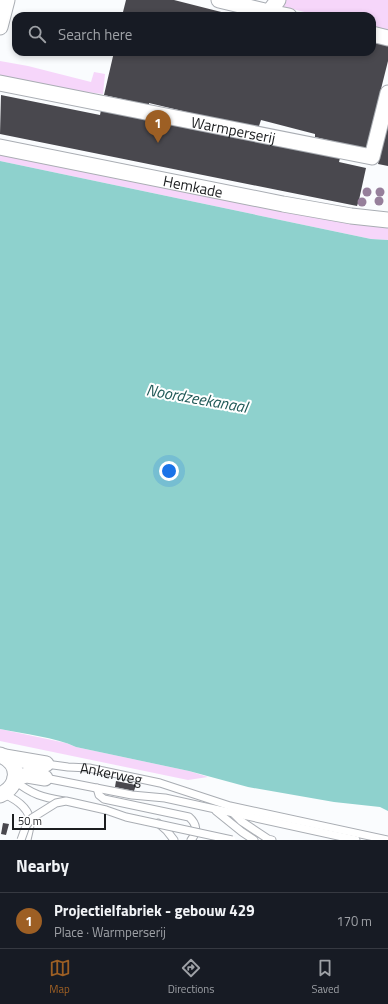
<!DOCTYPE html>
<html lang="en">
<head>
<meta charset="utf-8">
<style>
	:root { --surface:#171b24; --page:#20242c; --text:#f1f3f6; --muted:#9ea1a6; --line:#363941; --accent:#9d5f24 }
	body { margin:0; font-family:"Titillium Web",sans-serif; background:var(--page); color:var(--text) }
	.scale { position:absolute; left:12px; bottom:10px; width:94px; box-sizing:border-box; padding-left:4px; border:2px solid #1c1e20; border-top:0; font-size:11px; line-height:14px; white-space:nowrap; color:#1c1e20; -webkit-text-stroke:3px #fff; paint-order:stroke }
	.you { position:absolute; left:169px; top:471px; width:14px; height:14px; margin:-10px; border:3px solid #fff; border-radius:50%; background:#1a73e8; box-shadow:0 0 0 6px #1a73e833 }
	.badge { display:grid; place-items:center; width:26px; height:26px; border-radius:50%; background:var(--accent); color:#fff; font-size:13px; font-weight:700 }
	.pin { position:absolute; translate:-50% -33px; filter:drop-shadow(0 1px 2px #0008) }
	.pin::after { content:''; position:absolute; top:21px; width:14px; height:12px; background:inherit; clip-path:polygon(0 0,100% 0,50% 100%) }
	.list { margin:0; padding:0; list-style:none }
	h2 { display:flex; justify-content:space-between; align-items:center; height:52px; margin:0; padding:0 16px; font-size:17px }
	h2 small { font-size:13px; font-weight:400; color:var(--muted) }
	.list li { display:grid; grid-template-columns:26px 1fr auto; gap:12px; align-items:center; box-sizing:border-box; height:56px; padding:0 16px; border-top:1px solid var(--line) }
	.list b { display:block; font-size:15px; white-space:nowrap }
	.list p { margin:0; font-size:13px; white-space:nowrap; color:var(--muted) }
	.list em { font-size:13px; font-style:normal; color:var(--muted) }
	.icon { flex:none; width:22px; height:22px; fill:none; stroke:currentColor; stroke-width:2; stroke-linecap:round; stroke-linejoin:round }
	.map { position:relative; flex:none; width:388px; height:840px; overflow:hidden }
	.search { position:absolute; background:var(--surface); box-shadow:0 2px 6px #0003; left:12px; right:12px; top:12px; height:44px; display:flex; align-items:center; gap:10px; box-sizing:border-box; padding:0 14px; border-radius:12px; color:var(--muted); font-size:15px }
	.sheet { height:108px; background:var(--surface) }
	nav { display:flex; justify-content:space-around; align-items:center; box-sizing:border-box; height:56px; border-top:1px solid var(--line); background:var(--surface); font-size:11px; color:var(--muted) }
	nav a { display:grid; justify-items:center; gap:2px }
	nav .on { color:var(--accent) }
	.map>svg:first-child { display:block }
</style>
</head>
<body>
<div class="map">
<svg width="388" height="840" viewBox="0 0 388 840">
	<rect width="100%" height="100%" fill="#fafcfe"/>
	<!-- green -->
	<g fill="#f6d6fa">
		<polygon points="286,0 388,0 388,34 372,30 372,16 320,16 281,6"/>
		<polygon points="0,61 28,66 91,82 94,72 105,74 103,94 86,92 84,96 0,78"/>
		<polygon points="0,149 388,223 388,240 371,239 0,161"/>
		<polygon points="0,729 66,743 76,747 189,771 208,777 188,780 0,741"/>
	</g>
	<!-- water -->
	<path fill="#8ed1cd" d="M0,161L371,239L388,240V811L380,807L334,802L248,787L189,771L76,747C55,737 24,734 0,729Z"/>
	<!-- building -->
	<g fill="#49484e">
		<polygon points="126,0 174,0 237,16 122,16"/>
		<polygon points="372,38 388,42 388,61 366,149 315,137 315,134 261,120 258,129 149,103 149,105 104,95 114,52 372,52"/>
		<polygon points="1,95 100,115 101,110 340,158 339,162 366,168 359,200 357,206 0,134"/>
		<polygon points="387,123 388,123 388,166 378,164"/>
		<polygon points="116,781 136,785 134,791 115,787"/>
		<polygon points="3,823 9,824 6,835 1,834"/>
	</g>
	<g fill="none" stroke-linecap="round" stroke-linejoin="round">
		<!-- lane casing -->
		<g stroke="#a9adb3" stroke-width="9">
			<g id="lane">
				<path id="s1" d="M46,764L68,767L89,768L160,783L230,806L388,840"/>
				<polyline points="45,778 132,795 165,798 356,840"/>
				<path d="M15,781C33,795 42,797 64,801"/>
				<path d="M97,788L99,795L104,799L189,817C197,824 198,832 191,840"/>
				<path d="M4,794C15,799 31,809 30,824C30,829 28,835 27,840"/>
				<polyline points="216,811 242,832 254,840"/>
				<polyline points="233,813 241,821 268,839 272,840"/>
				<polyline points="158,823 167,831 174,840"/>
			</g>
		</g>
		<!-- street casing -->
		<g stroke="#a9adb3" stroke-width="17">
			<g id="street">
				<polyline points="219,0 269,12 278,0"/>
				<polyline points="269,12 289,16"/>
				<polyline points="0,27 7,0"/>
				<polyline points="372,34 388,38"/>
				<path id="s2" d="M0,83L372,157L388,93"/>
				<path id="s3" d="M0,147L283,204L351,216L388,220"/>
				<path d="M0,755C21,763 20,786 0,795"/>
				<polyline points="5,757 46,764"/>
				<polyline points="15,778 27,775 45,778"/>
			</g>
		</g>
		<!-- lane -->
		<use href="#lane" stroke="#fff" stroke-width="7"/>
		<!-- street -->
		<use href="#street" stroke="#fff" stroke-width="15"/>
		<!-- lane-bridge casing -->
		<g stroke="#a9adb3" stroke-width="9" stroke-linecap="butt">
			<polyline id="lane-bridge" points="21,840 26,826 32,818 56,803 66,801 106,810 126,817 232,840"/>
		</g>
		<!-- lane-bridge -->
		<use href="#lane-bridge" stroke="#fff" stroke-width="7"/>
	</g>
	<!-- trees -->
	<g fill="#967f9b">
		<circle cx="367" cy="192" r="4.5"/>
		<circle cx="380" cy="192" r="4.5"/>
		<circle cx="379" cy="201" r="4.5"/>
		<circle cx="362" cy="202" r="4.5"/>
	</g>
	<g text-anchor="middle" dominant-baseline="central" stroke-width="4" stroke-linejoin="round" paint-order="stroke">
		<!-- street labels -->
		<g font-size="15" fill="#1c1e20" stroke="#fff">
			<text stroke="none"><textPath href="#s2" startOffset="238">Warmperserij</textPath></text>
			<text stroke="none"><textPath href="#s3" startOffset="197">Hemkade</textPath></text>
			<text stroke="none"><textPath href="#s1" startOffset="66">Ankerweg</textPath></text>
		</g>
		<!-- water labels -->
		<g font-size="16" font-style="italic" fill="#205957" stroke="#fff">
			<text transform="translate(197 398) rotate(10)">Noordzeekanaal</text>
		</g>
	</g>
</svg>
<div class="scale">50 m</div>
<div class="you"></div>
<div class="pin badge" style="left:158px;top:143px">1</div>
<div class="search"><svg class="icon" aria-label="search" viewBox="0 0 24 24"><circle cx="10" cy="10" r="6"/><path d="M15 15l6 6"/></svg>Search here</div>
</div>
<section class="sheet">
<h2>Nearby<small></small></h2>
<ul class="list">
<li><span class="badge">1</span><div><b>Projectielfabriek - gebouw 429</b><p>Place · Warmperserij</p></div><em>170 m</em></li>
</ul>
</section>
<nav>
<a class="on"><svg class="icon" aria-label="map" viewBox="0 0 24 24"><path d="M3 6l6-2 6 2 6-2v14l-6 2-6-2-6 2zM9 4v14M15 6v14"/></svg>Map</a>
<a><svg class="icon" aria-label="directions" viewBox="0 0 24 24"><path d="M12 3l9 9-9 9-9-9zM9 14v-3h6M13 9l2 2-2 2"/></svg>Directions</a>
<a><svg class="icon" aria-label="saved" viewBox="0 0 24 24"><path d="M7 4h10v16l-5-4-5 4z"/></svg>Saved</a>
</nav>
</body>
</html>
